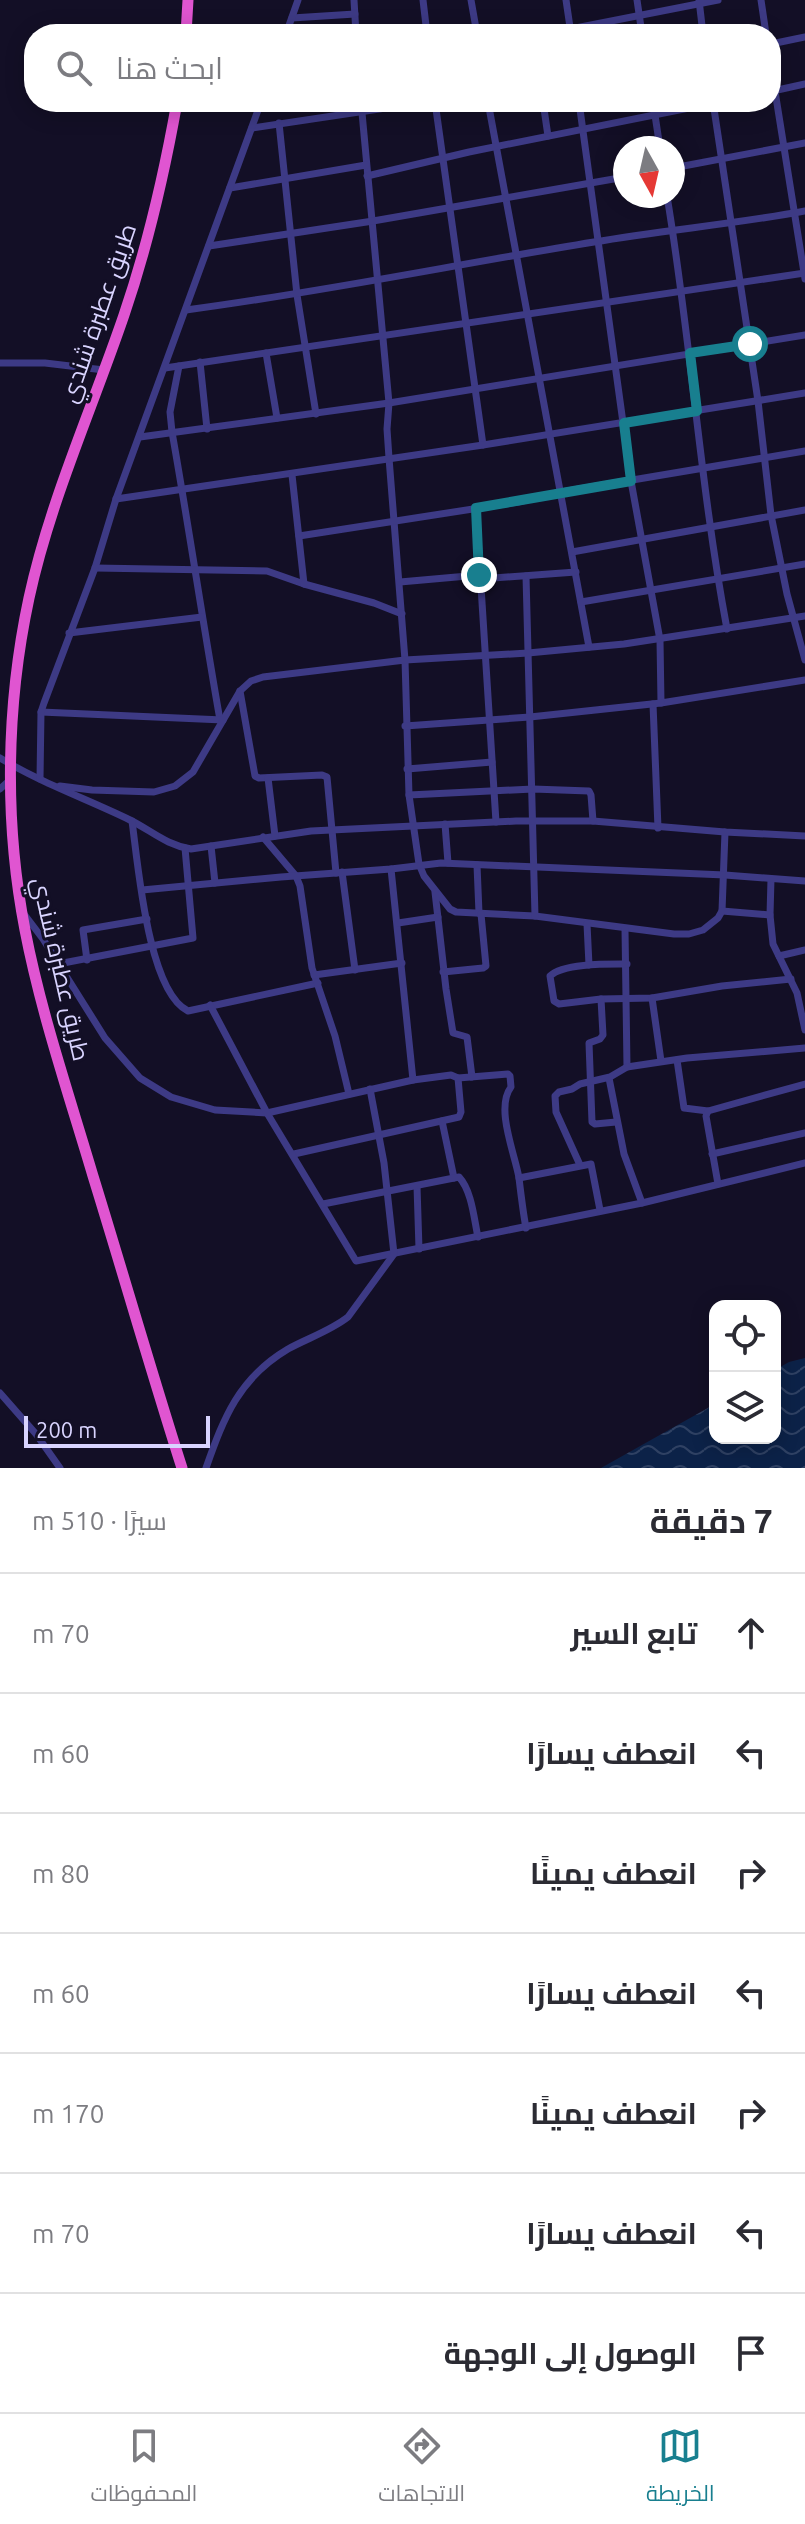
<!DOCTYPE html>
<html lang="ar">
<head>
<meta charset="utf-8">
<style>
	:root { --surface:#fff; --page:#f2f2f3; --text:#2b2b33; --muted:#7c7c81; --line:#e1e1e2; --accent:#187f8f }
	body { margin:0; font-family:Ubuntu,Cairo,sans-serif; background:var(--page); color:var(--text); direction:rtl }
	.controls { position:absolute; right:24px; bottom:24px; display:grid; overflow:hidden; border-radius:16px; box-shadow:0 4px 20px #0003 }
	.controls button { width:72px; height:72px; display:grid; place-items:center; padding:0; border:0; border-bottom:2px solid var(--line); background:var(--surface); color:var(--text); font:40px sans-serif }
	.compass { position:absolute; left:613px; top:136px; width:72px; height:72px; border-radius:50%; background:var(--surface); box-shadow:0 4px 20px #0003; rotate:172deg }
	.scale { position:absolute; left:24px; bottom:20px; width:186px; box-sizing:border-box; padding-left:8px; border:4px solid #d9d4ff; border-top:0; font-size:22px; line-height:28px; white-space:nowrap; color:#d9d4ff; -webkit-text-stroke:6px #130f26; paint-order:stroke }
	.stop { position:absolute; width:24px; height:24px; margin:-18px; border:6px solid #187f8f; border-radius:50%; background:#fff }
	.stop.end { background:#187f8f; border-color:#fff; box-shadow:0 2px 8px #0008 }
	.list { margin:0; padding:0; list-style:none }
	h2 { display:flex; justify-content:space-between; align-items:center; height:104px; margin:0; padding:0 32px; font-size:34px }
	h2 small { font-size:26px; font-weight:400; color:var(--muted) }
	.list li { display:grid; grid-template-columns:52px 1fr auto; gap:24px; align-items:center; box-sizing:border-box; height:120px; padding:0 32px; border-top:2px solid var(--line) }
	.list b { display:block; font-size:30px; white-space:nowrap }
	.list em { font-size:26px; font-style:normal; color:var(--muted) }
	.icon { flex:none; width:44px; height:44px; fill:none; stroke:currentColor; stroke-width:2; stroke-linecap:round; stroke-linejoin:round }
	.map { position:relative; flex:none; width:805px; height:1468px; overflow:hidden; direction:ltr }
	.search { position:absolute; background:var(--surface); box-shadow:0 4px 20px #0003; left:24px; right:24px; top:24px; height:88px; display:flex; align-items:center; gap:20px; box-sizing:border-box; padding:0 28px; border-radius:32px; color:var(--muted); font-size:30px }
	.sheet { height:944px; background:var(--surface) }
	nav { display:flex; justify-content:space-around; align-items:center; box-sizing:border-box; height:112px; border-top:2px solid var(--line); background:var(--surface); font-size:22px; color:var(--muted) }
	nav a { display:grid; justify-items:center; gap:4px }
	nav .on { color:var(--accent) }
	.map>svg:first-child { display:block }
</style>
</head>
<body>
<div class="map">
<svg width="805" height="1468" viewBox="0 0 805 1468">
	<defs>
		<pattern id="water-waves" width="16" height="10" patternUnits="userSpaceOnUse" patternTransform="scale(2)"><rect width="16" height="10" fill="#0c2248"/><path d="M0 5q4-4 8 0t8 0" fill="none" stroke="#2f4163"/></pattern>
	</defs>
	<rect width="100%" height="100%" fill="#130f26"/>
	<!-- water -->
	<polygon fill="url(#water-waves)" points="805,1358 805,1468 601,1468 715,1404 715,1438 775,1438 775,1370 789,1362"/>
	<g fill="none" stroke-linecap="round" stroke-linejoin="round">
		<!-- minor -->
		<g stroke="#3d3a85" stroke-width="7">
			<polyline points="354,0 356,34"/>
			<polyline points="423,0 427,34"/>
			<polyline points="471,0 477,34"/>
			<polyline points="566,0 571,34"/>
			<polyline points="637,0 642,34"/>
			<polyline points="699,0 703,34"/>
			<polyline points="761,0 766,34"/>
			<polyline points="292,18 355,14"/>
			<polyline points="286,34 298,0"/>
			<polyline points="545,34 718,0"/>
			<polyline points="771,44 805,37"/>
			<polyline points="771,66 805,279"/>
			<polyline points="773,91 805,84"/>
			<polyline points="361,102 389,403 387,429 389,458 405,660 409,795 419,864 424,876 450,909 456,912 535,916 674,934 689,934 703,930 718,918 722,911 725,832"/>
			<polyline points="435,102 483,445"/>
			<polyline points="488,102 589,647"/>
			<polyline points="543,102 548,136"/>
			<polyline points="579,102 631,481 660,640 661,703 805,680"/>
			<polyline points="653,102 660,148"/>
			<polyline points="713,102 758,401 771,515 787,594 805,660"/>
			<polyline points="279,123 297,295 316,414"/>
			<polyline points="252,128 426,102"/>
			<polyline points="673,168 805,143"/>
			<polyline points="367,176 469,152 719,102"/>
			<polyline points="230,188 366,165"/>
			<path d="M667,196C691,340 700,486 727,629"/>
			<polyline points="209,246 373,221 625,177"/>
			<path d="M186,310C323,292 458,264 594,242C664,230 735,224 805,211"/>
			<polyline points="266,353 277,418"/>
			<polyline points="200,362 207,429"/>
			<polyline points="0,363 45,363 104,370"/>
			<path d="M179,366L170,412L172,432C189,528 203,624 220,720"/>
			<polyline points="165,368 805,273"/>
			<polyline points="140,437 389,403 805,335"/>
			<polyline points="116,499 483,445 805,393"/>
			<polyline points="476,508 496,822"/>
			<polyline points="299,536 518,502 561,492 805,451"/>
			<polyline points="572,552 805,510"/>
			<polyline points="95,568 267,571 304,584 292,475"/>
			<polyline points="526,576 535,916"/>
			<polyline points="480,579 576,572"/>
			<polyline points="400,582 479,575"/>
			<polyline points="304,584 374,603 402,614"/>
			<polyline points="581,602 805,564"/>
			<polyline points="69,633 202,617"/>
			<polyline points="240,691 255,776 259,778 322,775 327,777 336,873"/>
			<polyline points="653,704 658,828"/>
			<polyline points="41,712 223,720"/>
			<polyline points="405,726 530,717 661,703"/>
			<path d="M0,758C41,783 87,799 130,820C152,831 166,845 191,849L311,831L516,821H593L725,832L805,836"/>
			<polyline points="407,769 492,762"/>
			<polyline points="268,778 275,836"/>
			<polyline points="40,779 41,712 44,703 95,568 116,499 261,102"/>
			<polyline points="60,786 92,790 154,792 175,786 193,772 240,691 251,681 263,677 405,660 528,653 624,644 805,616"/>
			<polyline points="0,789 11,779"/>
			<polyline points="409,795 533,789 589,791 591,795 593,821"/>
			<path d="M132,821C138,864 148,992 188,1011L318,983"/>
			<polyline points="445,824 448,863"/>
			<polyline points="263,837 296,876 300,886 312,968 335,1036 349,1094"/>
			<polyline points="211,846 215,883"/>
			<polyline points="477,865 479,913"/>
			<polyline points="391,869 413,1080"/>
			<polyline points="342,872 355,970"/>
			<polyline points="771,879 770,915 773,944 797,993 805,1030"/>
			<polyline points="142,890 281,877 391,869 441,863 725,875 805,881"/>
			<polyline points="435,892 446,989 453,1033 467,1037 472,1077"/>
			<polyline points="722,911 770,915"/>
			<polyline points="24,914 43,939 105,1038 140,1078 171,1097 215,1110 267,1113 413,1080 451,1075 458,1078 461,1112 459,1117 294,1154"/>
			<polyline points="398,923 438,917"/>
			<polyline points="587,924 589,965"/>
			<polyline points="625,929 627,1067"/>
			<polyline points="779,956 805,950"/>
			<polyline points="87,960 83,930 147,919"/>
			<polyline points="58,964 193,938 185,848"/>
			<path d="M627,964C608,964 563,963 550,976L554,1001L559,1004L601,999L652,998L722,986L791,979"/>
			<polyline points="443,972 483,968 486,966 481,914"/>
			<polyline points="314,975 402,963"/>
			<polyline points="652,998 661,1061"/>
			<polyline points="601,999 603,1035 600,1039 589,1043 592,1122 595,1124 616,1122"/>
			<polyline points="210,1005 267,1113 356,1261 642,1203 805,1163"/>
			<polyline points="677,1060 684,1108 708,1111"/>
			<path d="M458,1078L508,1074L510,1076L511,1087C495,1108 515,1154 519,1178C521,1195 523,1212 526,1228"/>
			<polyline points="609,1078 624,1154 642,1203"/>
			<polyline points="442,1121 454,1178"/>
			<polyline points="712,1154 805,1133"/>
			<polyline points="580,1165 556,1112 555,1096 559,1092 572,1089 580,1084 610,1077 627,1067 687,1058 805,1048"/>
			<polyline points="519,1178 591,1164 600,1210"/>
			<polyline points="718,1184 706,1116 708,1111 805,1084"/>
			<polyline points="417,1186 419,1249"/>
			<path d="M323,1204L459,1177C472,1191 474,1219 478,1237"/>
			<polyline points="0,1393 36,1434 60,1468"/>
			<path d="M206,1468C224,1417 239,1378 288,1349C308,1338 330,1331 348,1317L394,1254L384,1163L370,1089"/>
		</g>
		<!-- trunk -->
		<g stroke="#e055d1" stroke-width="11">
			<polyline points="186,34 188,0"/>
			<path d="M177,102C164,175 148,245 124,315C92,409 50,501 29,598C6,705 4,822 25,930C41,1013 69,1095 93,1176C123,1273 151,1371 182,1468"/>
		</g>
	</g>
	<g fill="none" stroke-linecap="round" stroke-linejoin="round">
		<!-- route -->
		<polyline stroke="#187f8f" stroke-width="10" points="479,575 476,508 631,481 624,423 697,411 690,353 750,344"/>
	</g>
	<g text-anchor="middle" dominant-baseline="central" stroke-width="6" stroke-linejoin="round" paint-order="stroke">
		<!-- street labels -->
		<g font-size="24" fill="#d9d4ff" stroke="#130f26">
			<text transform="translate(98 313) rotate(-71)">طريق عطبرة شندي</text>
			<text transform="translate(61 969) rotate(77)">طريق عطبرة شندي</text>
		</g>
	</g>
</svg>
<div class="controls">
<button><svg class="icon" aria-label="locate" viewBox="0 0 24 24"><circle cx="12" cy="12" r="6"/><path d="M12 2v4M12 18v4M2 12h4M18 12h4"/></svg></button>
<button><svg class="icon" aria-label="layers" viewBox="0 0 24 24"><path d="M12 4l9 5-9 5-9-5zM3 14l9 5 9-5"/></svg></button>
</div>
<svg class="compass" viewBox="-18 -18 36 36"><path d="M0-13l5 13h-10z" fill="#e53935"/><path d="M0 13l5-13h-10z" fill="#7c7c81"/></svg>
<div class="scale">200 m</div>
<div class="stop" style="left:750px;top:344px"></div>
<div class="stop end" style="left:479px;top:575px"></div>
<div class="search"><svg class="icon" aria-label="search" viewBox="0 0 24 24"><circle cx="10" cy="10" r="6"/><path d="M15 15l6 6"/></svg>ابحث هنا</div>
</div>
<section class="sheet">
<h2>7 دقيقة<small>سيرًا · 510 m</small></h2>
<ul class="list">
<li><svg class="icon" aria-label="ahead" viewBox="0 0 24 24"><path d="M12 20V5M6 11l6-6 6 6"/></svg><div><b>تابع السير</b></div><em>70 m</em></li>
<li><svg class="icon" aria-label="left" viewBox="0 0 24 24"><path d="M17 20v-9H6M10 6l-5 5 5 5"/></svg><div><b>انعطف يسارًا</b></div><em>60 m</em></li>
<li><svg class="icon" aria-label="right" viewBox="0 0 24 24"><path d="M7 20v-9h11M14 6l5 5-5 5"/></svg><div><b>انعطف يمينًا</b></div><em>80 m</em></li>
<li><svg class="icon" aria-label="left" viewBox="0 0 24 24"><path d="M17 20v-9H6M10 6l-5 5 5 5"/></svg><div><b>انعطف يسارًا</b></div><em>60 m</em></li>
<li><svg class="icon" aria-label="right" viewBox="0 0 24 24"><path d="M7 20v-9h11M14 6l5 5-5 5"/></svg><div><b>انعطف يمينًا</b></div><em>170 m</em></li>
<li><svg class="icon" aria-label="left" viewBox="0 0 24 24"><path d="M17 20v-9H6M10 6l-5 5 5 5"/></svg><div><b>انعطف يسارًا</b></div><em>70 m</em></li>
<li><svg class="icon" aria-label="arrive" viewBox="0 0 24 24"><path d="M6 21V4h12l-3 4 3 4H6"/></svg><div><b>الوصول إلى الوجهة</b></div></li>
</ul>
</section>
<nav>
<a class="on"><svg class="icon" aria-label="map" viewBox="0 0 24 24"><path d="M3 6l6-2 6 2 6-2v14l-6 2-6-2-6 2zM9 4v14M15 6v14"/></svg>الخريطة</a>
<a><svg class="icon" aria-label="directions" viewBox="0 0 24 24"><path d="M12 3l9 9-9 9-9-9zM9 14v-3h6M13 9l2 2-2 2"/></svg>الاتجاهات</a>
<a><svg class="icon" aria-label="saved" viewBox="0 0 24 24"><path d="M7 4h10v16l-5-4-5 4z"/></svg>المحفوظات</a>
</nav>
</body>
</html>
